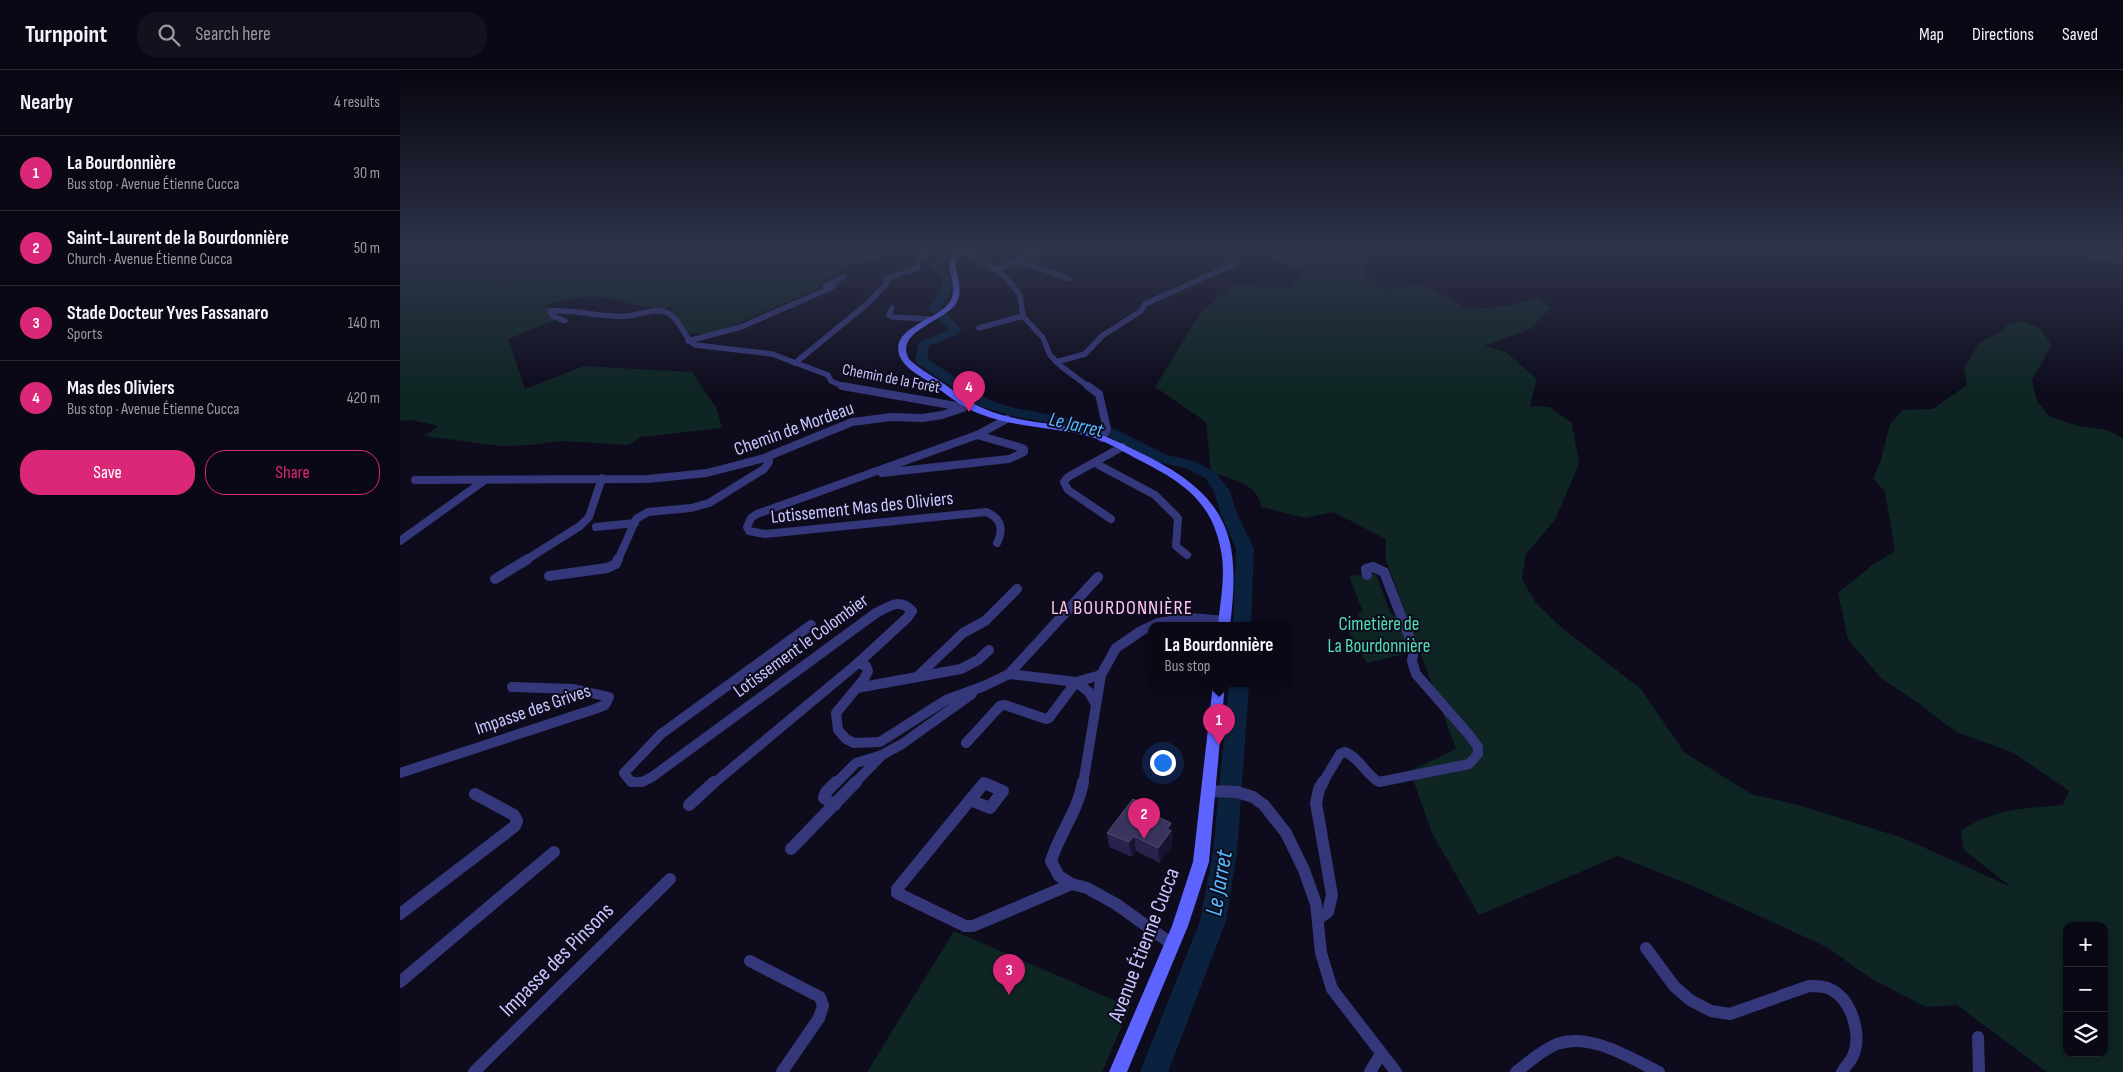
<!DOCTYPE html>
<html lang="en">
<head>
<meta charset="utf-8">
<style>
	:root { --surface:#0a0815; --page:#13111e; --text:#f1f3f6; --muted:#999aa0; --line:#2a2934; --accent:#db2777 }
	body { margin:0; font-family:"Sofia Sans Condensed",sans-serif; background:var(--page); color:var(--text) }
	.controls { position:absolute; right:15px; bottom:15px; display:grid; overflow:hidden; border-radius:10px; box-shadow:0 2px 8px #0003 }
	.controls button { width:45px; height:45px; display:grid; place-items:center; padding:0; border:0; border-bottom:1px solid var(--line); background:var(--surface); color:var(--text); font:25px sans-serif }
	.you { position:absolute; left:762px; top:692px; width:18px; height:18px; margin:-12px; border:4px solid #fff; border-radius:50%; background:#1a73e8; box-shadow:0 0 0 8px #1a73e833 }
	.badge { display:grid; place-items:center; width:32px; height:32px; border-radius:50%; background:var(--accent); color:#fff; font-size:16px; font-weight:700 }
	.pin { position:absolute; translate:-50% -41px; filter:drop-shadow(0 1px 2px #0008) }
	.pin::after { content:''; position:absolute; top:26px; width:18px; height:15px; background:inherit; clip-path:polygon(0 0,100% 0,50% 100%) }
	.popup { position:absolute; left:748px; top:552px; width:142px; height:65px; box-sizing:border-box; display:grid; place-content:center; border-radius:10px; background:var(--surface); filter:drop-shadow(0 1px 4px #0005); font-size:16px; white-space:nowrap; color:var(--muted) }
	.popup b { font-size:19px; color:var(--text) }
	.popup::after { content:''; position:absolute; left:50%; top:100%; margin-left:-10px; border:10px solid transparent; border-top-color:var(--surface) }
	.list { margin:0; padding:0; list-style:none }
	h2 { display:flex; justify-content:space-between; align-items:center; height:65px; margin:0; padding:0 20px; font-size:21px }
	h2 small { font-size:16px; font-weight:400; color:var(--muted) }
	.list li { display:grid; grid-template-columns:32px 1fr auto; gap:15px; align-items:center; box-sizing:border-box; height:75px; padding:0 20px; border-top:1px solid var(--line) }
	.list b { display:block; font-size:19px; white-space:nowrap }
	.list p { margin:0; font-size:16px; white-space:nowrap; color:var(--muted) }
	.list em { font-size:16px; font-style:normal; color:var(--muted) }
	.actions { display:flex; gap:10px; padding:15px 20px }
	.actions a { flex:1; padding:11px 0; border:1px solid var(--accent); border-radius:20px; text-align:center; font-size:18px; color:var(--accent) }
	.actions .main { background:var(--accent); color:#fff }
	.icon { flex:none; width:28px; height:28px; fill:none; stroke:currentColor; stroke-width:2; stroke-linecap:round; stroke-linejoin:round }
	.map { position:relative; flex:none; width:1723px; height:1002px; overflow:hidden }
	header { display:flex; align-items:center; gap:30px; box-sizing:border-box; height:70px; padding:0 25px; background:var(--surface); border-bottom:1px solid var(--line) }
	header strong { font-size:24px }
	nav { display:flex; gap:28px; margin-inline-start:auto; font-size:18px }
	.search { width:350px; height:45px; background:var(--page); display:flex; align-items:center; gap:12px; box-sizing:border-box; padding:0 18px; border-radius:20px; color:var(--muted); font-size:19px }
	main { display:flex }
	aside { flex:1; background:var(--surface) }
	.map>svg:first-child { display:block }
</style>
</head>
<body>
<header>
<strong>Turnpoint</strong>
<div class="search"><svg class="icon" aria-label="search" viewBox="0 0 24 24"><circle cx="10" cy="10" r="6"/><path d="M15 15l6 6"/></svg>Search here</div>
<nav><a>Map</a><a>Directions</a><a>Saved</a></nav>
</header>
<main>
<aside>
<h2>Nearby<small>4 results</small></h2>
<ul class="list">
<li><span class="badge">1</span><div><b>La Bourdonnière</b><p>Bus stop · Avenue Étienne Cucca</p></div><em>30 m</em></li>
<li><span class="badge">2</span><div><b>Saint-Laurent de la Bourdonnière</b><p>Church · Avenue Étienne Cucca</p></div><em>50 m</em></li>
<li><span class="badge">3</span><div><b>Stade Docteur Yves Fassanaro</b><p>Sports</p></div><em>140 m</em></li>
<li><span class="badge">4</span><div><b>Mas des Oliviers</b><p>Bus stop · Avenue Étienne Cucca</p></div><em>420 m</em></li>
</ul>
<div class="actions"><a class="main">Save</a><a>Share</a></div>
</aside>
<div class="map">
<svg width="1723" height="1002" viewBox="0 0 1723 1002">
	<rect width="100%" height="100%" fill="#0d0b1c"/>
	<!-- green -->
	<g fill="#0e2523" fill-rule="evenodd">
		<path d="M0,182H484L465,194L447,192L419,218L311,265L288,263L270,237C245,243 222,228 197,227C180,226 163,231 147,235L155,250L108,269L125,319L184,296L292,302L317,339L322,358L241,367L229,375L161,371L130,375L101,376L24,366L39,356L11,350L0,351Z"/>
		<path d="M870,182H963L966,207L989,220L1020,213L1067,239L1111,236L1136,228L1151,237L1130,259L1084,276L1106,282L1137,309L1130,336L1150,337L1172,353L1179,394L1155,450L1126,484L1122,509L1136,533L1162,558L1241,619L1284,682L1351,724L1402,736L1503,768L1611,817L1564,780L1561,761C1591,739 1627,738 1663,735L1669,721L1614,683L1556,662L1521,635L1480,607L1448,569L1438,523L1471,496L1495,481L1485,422L1473,408L1481,390L1490,354L1503,340L1533,339L1567,315L1564,298L1579,273L1600,262L1609,254L1622,251L1639,258L1652,275L1632,310L1637,331L1649,346L1678,356L1707,360L1723,368V1002H1647L1557,935L1526,937L1470,908L1427,877L1293,816L1218,786L1079,845L1032,763L1010,701L1056,679L986,490V469L933,442L905,448L861,437C859,413 830,409 811,402L806,352L755,317L801,242L833,215L890,216L906,202L870,189ZM1667,856H1704V983H1667Z"/>
		<polygon points="1665,182 1723,182 1723,196"/>
		<polygon points="976,504 990,542 998,550 1011,579 1009,583 967,593 943,553 960,549 957,543 963,542 949,506"/>
		<polygon points="554,861 730,937 702,1002 467,1002"/>
	</g>
	<g fill="none" stroke-linecap="round" stroke-linejoin="round">
		<!-- river -->
		<g fill="#0b223f" fill-rule="evenodd">
			<path d="M536,192L540,193L552,212C550,227 546,225 541,238L562,260L556,265L529,276L528,289L589,330L614,338L679,350L717,360L767,385L794,391L815,402L830,421L837,444L854,479L851,556H833L836,479L821,444L814,421L805,408L785,398L758,392L707,366L678,358L612,346L579,336L516,293L515,290L519,272L549,260L529,238C534,228 540,223 542,212L531,195Z"/>
			<polygon points="829,614 849,614 837,783 826,851 768,1002 740,1002 800,851 813,783"/>
		</g>
		<!-- minor-far3 -->
		<g stroke="#35377b" stroke-width="5.5">
			<polyline points="565,182 596,200 608,210 620,225 623,246 643,268 650,285 662,297 689,317"/>
			<polyline points="617,190 669,209"/>
			<polyline points="596,200 638,182"/>
			<polyline points="425,217 443,207"/>
			<polyline points="492,238 489,245 492,247 529,249"/>
			<path d="M165,251L153,246L150,241C176,239 201,248 227,246C240,245 255,237 268,243C281,250 283,267 295,275L372,284L428,305L431,311L445,317"/>
			<polyline points="579,258 623,246"/>
			<polyline points="288,271 341,257 433,217"/>
			<polyline points="656,292 685,284 702,266 741,241 745,234 836,193"/>
			<polyline points="395,293 467,234 487,213 485,209 517,198 519,187 526,182"/>
		</g>
		<!-- minor-far2 -->
		<g stroke="#35377b" stroke-width="8">
			<polyline points="442,316 562,337"/>
			<polyline points="688,316 699,324 707,359 702,368"/>
			<polyline points="695,393 755,425 778,448 776,476 787,485"/>
			<polyline points="482,403 609,389 624,382 624,379 619,377 577,365"/>
			<polyline points="15,410 248,409 307,403 364,388 452,352 492,347 523,348 542,345 563,338"/>
			<polyline points="711,449 668,420 664,412 668,407 722,377"/>
			<polyline points="196,457 235,453"/>
			<polyline points="0,471 85,410"/>
			<path d="M597,473C604,459 601,448 586,442L365,464L349,461L347,457L351,448L357,444L577,365L607,349"/>
			<polyline points="126,490 180,456 189,447 202,408"/>
			<polyline points="218,490 236,449 248,442 291,438 309,433 364,399 369,392 368,387"/>
		</g>
		<!-- minor-far1 -->
		<g stroke="#35377b" stroke-width="10">
			<polyline points="149,506 207,498 216,494 218,489"/>
			<polyline points="95,509 128,489"/>
			<path d="M411,555L261,664L224,703L231,712H242L252,707L476,543C490,536 499,528 512,541L507,548L458,593L466,596L468,601L464,609L436,643L438,660L446,669L454,673L480,672L546,630L584,616L609,604L676,612L701,605"/>
			<polyline points="609,604 698,507"/>
			<polyline points="518,606 563,563 585,551 617,519"/>
			<polyline points="676,612 689,622 696,635"/>
			<polyline points="457,618 561,599 578,590 589,580"/>
			<polyline points="566,673 600,636 605,635 646,649 649,648 676,612"/>
			<polyline points="0,703 195,639 205,635 209,627 174,619 112,617"/>
			<polyline points="313,714 458,593"/>
			<polyline points="435,714 456,693 482,685"/>
			<polyline points="454,714 482,685 502,674 572,624"/>
			<polyline points="584,714 585,714"/>
			<polyline points="683,714 701,605 716,578 741,561 758,553 791,548 825,551"/>
			<path d="M922,714L940,684L945,682C960,688 965,704 979,712L1069,694L1078,684V677L1070,666L1016,604L1012,591L1014,579L984,502L973,497L966,499L967,505"/>
		</g>
		<!-- minor -->
		<g stroke="#35377b" stroke-width="12">
			<path d="M683,712C678,741 659,764 651,791L659,806L672,814L687,818L716,834L772,874"/>
			<polygon points="584,713 603,721 590,738 570,730"/>
			<polyline points="809,721 837,722 853,727 864,735 886,763 904,800 916,834 921,883 932,919 996,1002"/>
			<polyline points="570,730 497,819 497,823 565,856 573,856 672,814"/>
			<polyline points="289,735 314,712"/>
			<polyline points="435,735 424,728 426,722 436,712"/>
			<polyline points="391,779 456,712"/>
			<polyline points="0,844 115,756 117,751 114,745 75,724"/>
			<polyline points="919,848 928,842 932,825 916,733 919,719 923,712"/>
			<path d="M1246,878L1274,916L1290,930L1311,941L1330,944L1409,916C1417,916 1425,916 1432,920C1452,931 1462,965 1453,986C1450,992 1445,997 1442,1002"/>
			<polyline points="350,891 420,927 423,936 419,948 382,1002"/>
			<polyline points="0,912 154,782"/>
			<polyline points="1578,967 1579,1002"/>
			<polyline points="74,1002 270,809"/>
			<polyline points="970,1002 981,984"/>
			<path d="M1116,1002C1129,992 1142,980 1157,974C1190,962 1230,988 1259,1002"/>
		</g>
		<!-- secondary -->
		<g fill="#5c63ff" fill-rule="evenodd">
			<path d="M555,182H562L555,193C557,205 563,220 557,232C547,251 493,261 509,289C518,298 529,304 540,311C554,321 568,332 585,339C617,353 654,352 688,361C709,366 728,377 747,386C830,428 841,469 830,556H818C820,531 826,505 821,481C812,429 779,410 735,388C719,379 702,369 684,365C649,357 613,357 580,344C562,337 547,325 532,314C521,306 503,298 499,284C491,256 541,250 551,230C556,219 550,204 549,193Z"/>
			<polygon points="813,614 825,614 809,792 788,856 727,1002 709,1002 772,856 793,792"/>
		</g>
	</g>
	<!-- wall -->
	<polygon fill="#28234b" points="746,736 747,742 771,753 773,768 772,770 772,776 760,793 736,781 732,787 709,777 707,763"/>
	<!-- shaded-wall -->
	<g fill="#161230">
		<polygon points="746,736 748,751 743,740"/>
		<polygon points="771,753 773,768 772,770 772,776 760,793 758,778 767,759"/>
		<polygon points="734,766 736,781 732,787 729,772"/>
	</g>
	<!-- building -->
	<polygon fill="#39355e" stroke="#504b77" points="733,729 746,736 743,740 771,753 767,759 771,761 758,778 734,766 729,772 707,763"/>
	<!-- sky -->
	<linearGradient id="sky" x2="0" y2="1"><stop stop-color="#07060f"/><stop offset="0.56" stop-color="#2f344b"/><stop offset="1" stop-color="#2f344b" stop-opacity="0"/></linearGradient>
	<rect width="1723" height="323" fill="url(#sky)"/>
	<g text-anchor="middle" dominant-baseline="central" stroke-width="4" stroke-linejoin="round" paint-order="stroke">
		<!-- far-street labels -->
		<g font-size="16" fill="#c8c5ff" stroke="#0d0b1c">
			<text transform="translate(491 309) rotate(11)">Chemin de la Forêt</text>
		</g>
		<!-- street labels -->
		<g font-size="19" fill="#c8c5ff" stroke="#0d0b1c">
			<text transform="translate(394 359) rotate(-20)">Chemin de Mordeau</text>
			<text transform="translate(462 438) rotate(-6)">Lotissement Mas des Oliviers</text>
			<text transform="translate(401 576) rotate(-36)">Lotissement le Colombier</text>
			<text transform="translate(133 640) rotate(-19)">Impasse des Grives</text>
		</g>
		<!-- park labels -->
		<g font-size="19" fill="#52deb2" stroke="#0d0b1c">
			<text x="979" y="554">Cimetière de<tspan x="979" dy="22">La Bourdonnière</tspan></text>
		</g>
		<!-- water labels -->
		<g font-size="20" font-style="italic" fill="#53bbff" stroke="#0d0b1c">
			<text transform="translate(676 355) rotate(13)">Le Jarret</text>
		</g>
		<!-- neighbourhood labels -->
		<g font-size="20" letter-spacing="1" fill="#ffc7ee" stroke="#0d0b1c">
			<text x="722" y="538">LA BOURDONNIÈRE</text>
		</g>
		<!-- near-street labels -->
		<g font-size="22" fill="#c8c5ff" stroke="#0d0b1c">
			<text transform="translate(744 875) rotate(-69)">Avenue Étienne Cucca</text>
			<text transform="translate(157 890) rotate(-45)">Impasse des Pinsons</text>
		</g>
		<!-- near-water labels -->
		<g font-size="24" font-style="italic" fill="#53bbff" stroke="#0d0b1c">
			<text transform="translate(819 813) rotate(-80)">Le Jarret</text>
		</g>
	</g>
</svg>
<div class="controls">
<button>+</button>
<button>−</button>
<button><svg class="icon" aria-label="layers" viewBox="0 0 24 24"><path d="M12 4l9 5-9 5-9-5zM3 14l9 5 9-5"/></svg></button>
</div>
<div class="you"></div>
<div class="pin badge" style="left:819px;top:675px">1</div>
<div class="popup"><b>La Bourdonnière</b>Bus stop</div>
<div class="pin badge" style="left:744px;top:769px">2</div>
<div class="pin badge" style="left:609px;top:925px">3</div>
<div class="pin badge" style="left:569px;top:342px">4</div>
</div>
</main>
</body>
</html>
